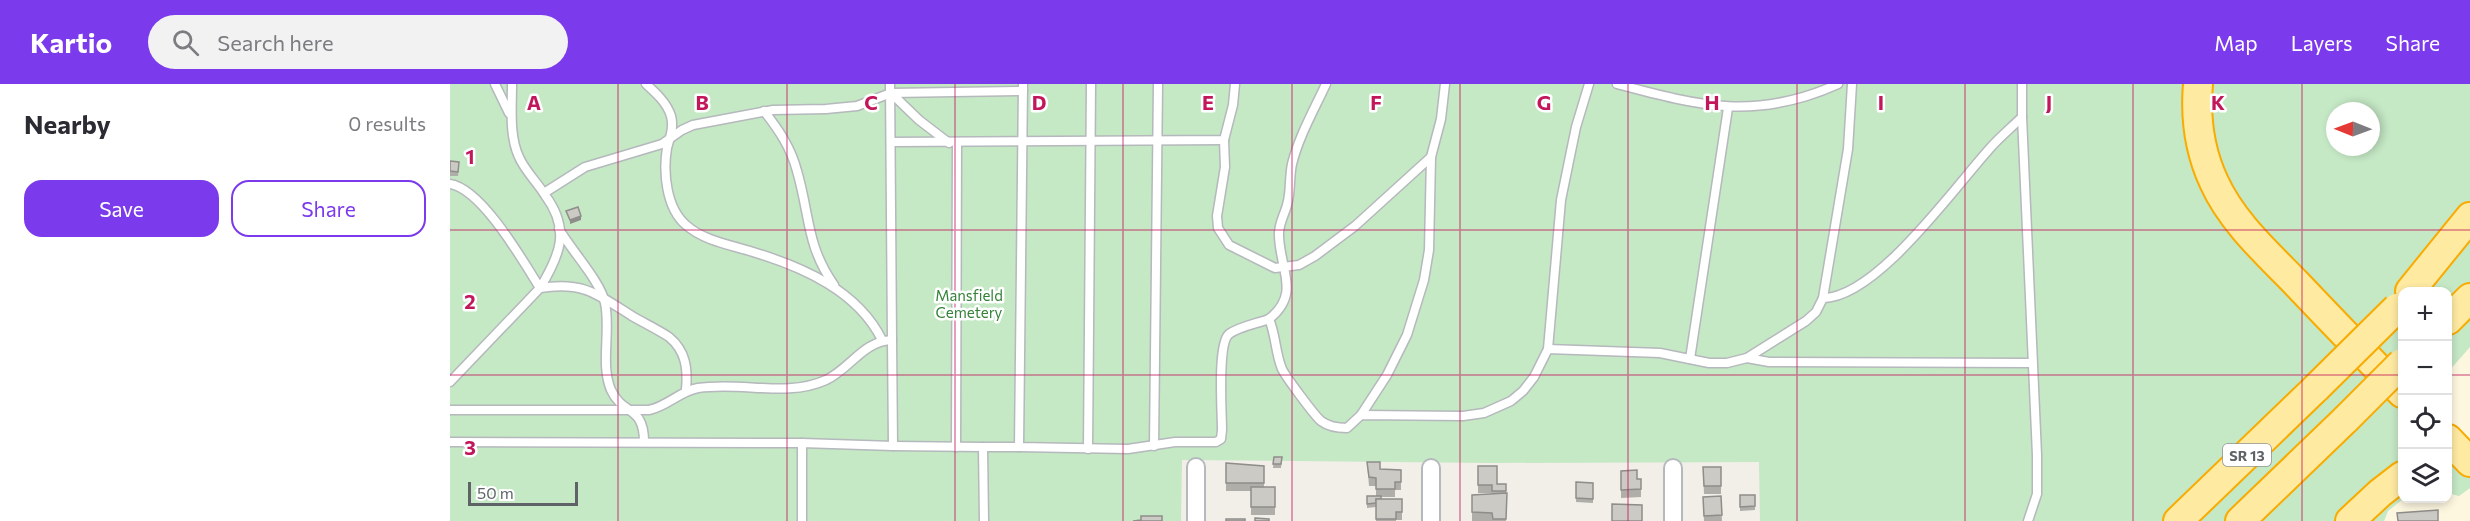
<!DOCTYPE html>
<html lang="en">
<head>
<meta charset="utf-8">
<style>
	:root { --surface:#fff; --page:#f2f2f3; --text:#2b2b33; --muted:#7c7c81; --line:#e1e1e2; --accent:#7c3aed }
	body { margin:0; font-family:Commissioner,sans-serif; background:var(--page); color:var(--text) }
	.controls { position:absolute; right:18px; bottom:18px; display:grid; overflow:hidden; border-radius:12px; box-shadow:0 3px 9px #0003 }
	.controls button { width:54px; height:54px; display:grid; place-items:center; padding:0; border:0; border-bottom:2px solid var(--line); background:var(--surface); color:var(--text); font:30px sans-serif }
	.compass { position:absolute; left:1876px; top:18px; width:54px; height:54px; border-radius:50%; background:var(--surface); box-shadow:0 3px 9px #0003; rotate:271deg }
	.scale { position:absolute; left:18px; bottom:15px; width:110px; box-sizing:border-box; padding-left:6px; border:3px solid #5f6368; border-top:0; font-size:16px; line-height:21px; white-space:nowrap; color:#5f6368; -webkit-text-stroke:4px #fff; paint-order:stroke }
	.list { margin:0; padding:0; list-style:none }
	h2 { display:flex; justify-content:space-between; align-items:center; height:78px; margin:0; padding:0 24px; font-size:26px }
	h2 small { font-size:20px; font-weight:400; color:var(--muted) }
	.actions { display:flex; gap:12px; padding:18px 24px }
	.actions a { flex:1; padding:14px 0; border:2px solid var(--accent); border-radius:18px; text-align:center; font-size:21px; color:var(--accent) }
	.actions .main { background:var(--accent); color:#fff }
	.icon { flex:none; width:33px; height:33px; fill:none; stroke:currentColor; stroke-width:2; stroke-linecap:round; stroke-linejoin:round }
	.map { position:relative; flex:none; width:2020px; height:437px; overflow:hidden }
	header { display:flex; align-items:center; gap:36px; box-sizing:border-box; height:84px; padding:0 30px; background:var(--accent); color:#fff }
	header strong { font-size:28px }
	nav { display:flex; gap:33px; margin-inline-start:auto; font-size:21px }
	.search { width:420px; height:54px; background:var(--page); display:flex; align-items:center; gap:15px; box-sizing:border-box; padding:0 21px; border-radius:33px; color:var(--muted); font-size:22px }
	main { display:flex }
	aside { flex:1; background:var(--surface) }
	.map>svg:first-child { display:block }
</style>
</head>
<body>
<header>
<strong>Kartio</strong>
<div class="search"><svg class="icon" aria-label="search" viewBox="0 0 24 24"><circle cx="10" cy="10" r="6"/><path d="M15 15l6 6"/></svg>Search here</div>
<nav><a>Map</a><a>Layers</a><a>Share</a></nav>
</header>
<main>
<aside>
<h2>Nearby<small>0 results</small></h2>
<ul class="list">
</ul>
<div class="actions"><a class="main">Save</a><a>Share</a></div>
</aside>
<div class="map">
<svg width="2020" height="437" viewBox="0 0 2020 437">
	<rect width="100%" height="100%" fill="#f1efe8"/>
	<!-- commercial -->
	<g fill="#fef7e0">
		<polygon points="2020,263 2020,365 1998,342 1998,288"/>
		<polygon points="2020,404 2020,437 1934,437 1938,427 1953,415 1998,414 1998,409 2009,412"/>
	</g>
	<!-- green -->
	<g fill="#c5e8c5" fill-rule="evenodd">
		<path d="M0,0H2020V263L1998,288V207H1952L1953,415L1938,427L1934,437H1310L1309,378L1041,379L732,376L731,437H0ZM1885,27H1921V63H1885Z"/>
		<polygon points="1998,342 2020,365 2020,404 2009,412 1998,409"/>
	</g>
	<g fill="none" stroke-linecap="round" stroke-linejoin="round">
		<!-- service casing -->
		<g stroke="#b5b8bc" stroke-width="11">
			<g id="service">
				<polyline points="45,0 59,29"/>
				<path d="M62,0C62,23 59,52 69,73C75,87 87,98 95,111C121,146 110,171 90,204"/>
				<path d="M196,0C206,9 217,19 221,32C224,44 220,53 217,64C213,88 216,124 236,141C254,157 281,161 303,168C353,183 408,207 432,256"/>
				<path d="M573,0L569,363L678,365L725,358H766L771,355L772,346C772,328 767,260 779,250C790,242 806,240 819,235"/>
				<path d="M876,0C864,26 849,52 842,80C839,94 841,108 837,121C834,132 828,141 829,152C830,186 851,210 819,235C826,251 825,268 832,285C836,293 864,331 871,337C879,343 888,344 897,344L911,331L1013,332L1034,329L1061,317L1073,307L1084,293L1098,265L1210,269L1259,279H1277L1297,274L1356,237L1366,228L1373,214C1427,214 1506,101 1542,62C1551,52 1562,43 1572,33V0"/>
				<path d="M1167,0C1250,22 1306,37 1388,0"/>
				<polyline points="441,9 469,36 499,59"/>
				<path d="M314,27C329,46 341,64 347,87C360,131 356,161 384,201"/>
				<polyline points="1572,33 1587,371 1587,410 1578,437"/>
				<polyline points="774,56 775,83 767,132 768,144 779,161 825,184 849,181 865,172 905,142 981,73"/>
				<polyline points="442,58 774,56 783,21 785,0"/>
				<path d="M0,100C32,105 73,177 90,204L0,298"/>
				<polyline points="94,109 135,83 212,60 232,46 243,41 323,26 376,25 407,22 441,9 573,7"/>
				<path d="M109,145C121,166 151,198 155,219C161,247 150,280 161,306C173,332 194,321 194,358"/>
				<path d="M90,204C133,197 147,210 182,232C194,239 207,245 219,253C236,267 238,285 236,306"/>
				<polyline points="1373,214 1398,65 1402,0"/>
				<polyline points="1098,265 1111,116 1126,43 1139,0"/>
				<polyline points="1297,274 1319,278 1581,279"/>
				<polyline points="1240,275 1278,24"/>
				<path d="M0,326H199C218,322 230,307 248,304C291,297 336,314 376,296C401,284 413,257 442,256L440,0"/>
				<polyline points="911,331 937,291 957,251 974,196 979,166 981,73 991,35 995,0"/>
				<polyline points="0,358 352,359"/>
				<polyline points="443,362 533,363"/>
				<polyline points="704,362 708,0"/>
				<polyline points="506,363 507,59"/>
				<polyline points="638,365 641,0"/>
				<polyline points="352,437 352,359 443,362 442,256"/>
				<polyline points="534,437 533,363 569,363"/>
			</g>
		</g>
		<!-- minor casing -->
		<g stroke="#b5b8bc" stroke-width="20">
			<g id="minor">
				<polyline points="746,383 746,437"/>
				<polyline points="981,384 981,437"/>
				<polyline points="1223,384 1223,437"/>
			</g>
		</g>
		<!-- trunk casing -->
		<g stroke="#f9ab00" stroke-width="32">
			<g id="trunk">
				<path d="M1748,0C1745,35 1749,66 1764,98C1782,138 1817,169 1847,200C1882,237 1917,273 1952,309"/>
				<polyline points="1960,207 2020,133"/>
				<polyline points="1998,236 2020,214"/>
				<polyline points="1998,355 2020,378"/>
				<polyline points="1728,437 1866,304"/>
				<polyline points="1790,437 1896,335"/>
				<polyline points="1900,437 1930,409 1952,392"/>
			</g>
		</g>
		<!-- service -->
		<use href="#service" stroke="#fff" stroke-width="8"/>
		<!-- minor -->
		<use href="#minor" stroke="#fff" stroke-width="16"/>
		<!-- trunk -->
		<use href="#trunk" stroke="#feeaa1" stroke-width="28"/>
		<!-- trunk-bridge casing -->
		<g stroke="#f9ab00" stroke-width="32" stroke-linecap="butt">
			<g id="trunk-bridge">
				<polyline points="1866,304 1947,224"/>
				<polyline points="1896,335 1952,279"/>
			</g>
		</g>
		<!-- trunk-bridge -->
		<use href="#trunk-bridge" stroke="#feeaa1" stroke-width="28"/>
	</g>
	<!-- wall -->
	<g fill="#afaea9">
		<polygon points="0,77 9,82 8,92 0,92"/>
		<polygon points="824,373 832,373 831,384 823,384"/>
		<polygon points="917,378 930,385 951,386 951,406 945,406 945,413 931,413 931,415 952,415 952,436 946,436 946,437 926,437 926,423 917,424 917,412 926,412 926,402 919,402"/>
		<polygon points="776,379 814,382 814,403 825,403 825,431 801,431 801,407 776,407"/>
		<polygon points="1028,382 1047,400 1056,400 1056,437 1022,437 1022,411 1042,410 1042,409 1028,409"/>
		<polygon points="1253,383 1271,383 1271,410 1254,410"/>
		<polygon points="1171,387 1187,395 1191,395 1191,413 1171,414"/>
		<polygon points="1126,398 1143,399 1143,419 1126,418"/>
		<polygon points="1290,411 1305,411 1305,426 1290,427"/>
		<polygon points="1271,412 1272,437 1254,437 1253,413"/>
	</g>
	<!-- shaded-wall -->
	<polygon fill="#8f8d8a" points="131,132 131,136 120,140 120,136"/>
	<!-- building -->
	<g fill="#cccac5" stroke="#8f8d8a" stroke-width="1.5">
		<polygon points="0,77 9,78 8,88 0,87"/>
		<polygon points="128,123 131,132 120,136 116,127"/>
		<polygon points="824,373 832,373 831,380 823,380"/>
		<polygon points="917,378 930,378 930,385 951,386 951,398 945,398 945,405 926,405 926,394 919,393"/>
		<polygon points="776,379 814,382 814,399 776,399"/>
		<polygon points="1028,382 1047,382 1047,400 1056,400 1056,407 1042,407 1042,401 1028,401"/>
		<polygon points="1253,383 1271,383 1271,402 1254,402"/>
		<polygon points="1187,386 1187,395 1191,395 1191,405 1171,406 1171,387"/>
		<polygon points="1126,398 1143,399 1143,415 1126,414"/>
		<rect x="801" y="403" width="24" height="20"/>
		<polygon points="1057,409 1056,435 1043,435 1042,429 1022,428 1022,411"/>
		<polygon points="1290,411 1305,411 1305,422 1290,423"/>
		<polygon points="917,412 931,412 931,415 926,415 926,419 917,420"/>
		<polygon points="1271,412 1272,431 1254,432 1253,413"/>
		<polygon points="926,415 952,415 952,428 946,428 946,435 926,435"/>
		<polygon points="1162,420 1192,421 1192,437 1162,437"/>
		<polygon points="1988,426 1988,437 1948,437 1947,429"/>
		<polygon points="691,432 712,432 712,437 683,437 691,436"/>
		<polygon points="805,434 819,435 819,437 805,437"/>
		<rect x="776" y="435" width="19" height="2"/>
	</g>
	<!-- grid -->
	<path fill="none" stroke="#c2185b" stroke-width="1.5" stroke-opacity="0.55" d="M168,0V437M337,0V437M505,0V437M673,0V437M842,0V437M1010,0V437M1178,0V437M1347,0V437M1515,0V437M1683,0V437M1852,0V437M0,146H2020M0,291H1952M1998,291H2020"/>
	<g text-anchor="middle" dominant-baseline="central" stroke-width="5" stroke-linejoin="round" paint-order="stroke">
		<!-- shield labels -->
		<rect fill="#fff" stroke="#8f9295" stroke-width="1.5" x="1773" y="360" width="48" height="22" rx="4.5"/>
		<g font-size="14" font-weight="bold" fill="#5f6368">
			<text x="1797" y="371">SR 13</text>
		</g>
		<!-- park labels -->
		<g font-size="15" fill="#348238" stroke="#fff">
			<text x="519" y="211">Mansfield<tspan x="519" dy="17">Cemetery</tspan></text>
		</g>
	</g>
	<g font-size="20" text-anchor="middle" font-weight="bold" fill="#c2185b" stroke="#fff" stroke-width="5" stroke-linejoin="round" paint-order="stroke">
		<text x="84" y="26">A</text>
		<text x="252" y="26">B</text>
		<text x="421" y="26">C</text>
		<text x="589" y="26">D</text>
		<text x="758" y="26">E</text>
		<text x="926" y="26">F</text>
		<text x="1094" y="26">G</text>
		<text x="1262" y="26">H</text>
		<text x="1431" y="26">I</text>
		<text x="1599" y="26">J</text>
		<text x="1768" y="26">K</text>
		<text x="20" y="80">1</text>
		<text x="20" y="225">2</text>
		<text x="20" y="371">3</text>
	</g>
</svg>
<div class="controls">
<button>+</button>
<button>−</button>
<button><svg class="icon" aria-label="locate" viewBox="0 0 24 24"><circle cx="12" cy="12" r="6"/><path d="M12 2v4M12 18v4M2 12h4M18 12h4"/></svg></button>
<button><svg class="icon" aria-label="layers" viewBox="0 0 24 24"><path d="M12 4l9 5-9 5-9-5zM3 14l9 5 9-5"/></svg></button>
</div>
<svg class="compass" viewBox="-18 -18 36 36"><path d="M0-13l5 13h-10z" fill="#e53935"/><path d="M0 13l5-13h-10z" fill="#7c7c81"/></svg>
<div class="scale">50 m</div>
</div>
</main>
</body>
</html>
